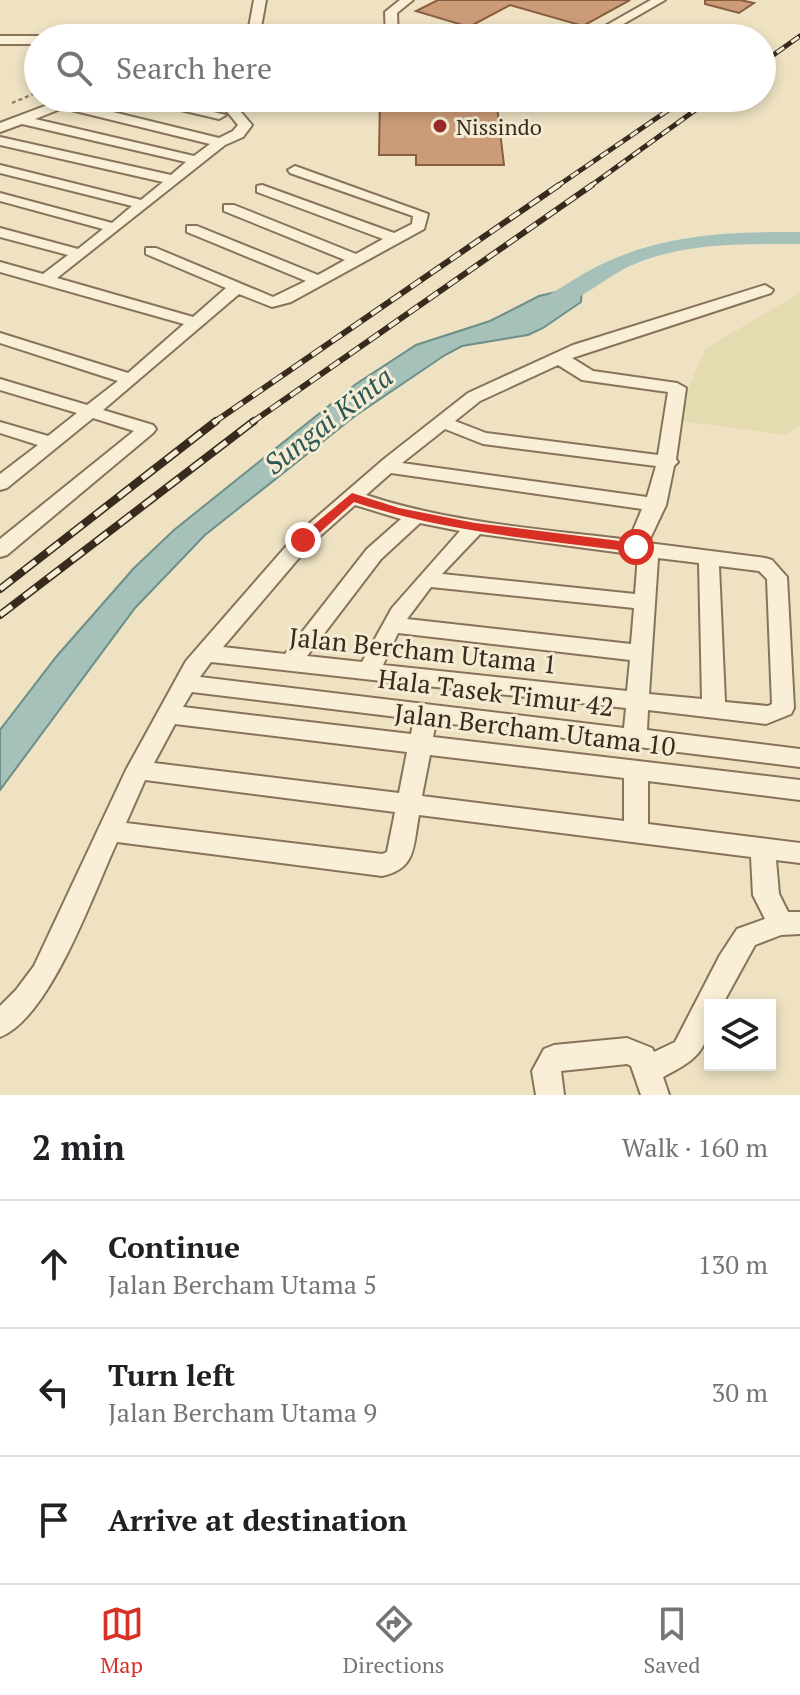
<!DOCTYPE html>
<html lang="en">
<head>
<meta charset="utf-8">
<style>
	:root { --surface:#fff; --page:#f6f6f6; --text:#202124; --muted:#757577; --line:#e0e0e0; --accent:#d93025 }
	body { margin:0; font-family:"PT Serif",serif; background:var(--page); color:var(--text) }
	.controls { position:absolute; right:24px; bottom:24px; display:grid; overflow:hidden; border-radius:0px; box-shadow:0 4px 12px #0003 }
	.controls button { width:72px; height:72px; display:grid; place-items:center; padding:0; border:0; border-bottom:2px solid var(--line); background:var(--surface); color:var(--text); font:40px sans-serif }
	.stop { position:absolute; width:24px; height:24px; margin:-18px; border:6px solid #d93025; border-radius:50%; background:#fff }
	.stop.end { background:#d93025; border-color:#fff; box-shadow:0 2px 8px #0008 }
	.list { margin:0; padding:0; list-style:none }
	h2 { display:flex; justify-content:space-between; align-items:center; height:104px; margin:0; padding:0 32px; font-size:34px }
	h2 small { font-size:26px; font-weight:400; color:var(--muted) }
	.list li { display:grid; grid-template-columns:52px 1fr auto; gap:24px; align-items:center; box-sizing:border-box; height:128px; padding:0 32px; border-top:2px solid var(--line) }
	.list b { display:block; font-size:30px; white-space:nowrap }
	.list p { margin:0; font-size:26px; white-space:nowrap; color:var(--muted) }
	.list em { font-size:26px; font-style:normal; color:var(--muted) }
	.icon { flex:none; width:44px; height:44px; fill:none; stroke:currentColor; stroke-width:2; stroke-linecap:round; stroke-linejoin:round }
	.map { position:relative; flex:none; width:800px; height:1095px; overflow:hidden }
	.search { position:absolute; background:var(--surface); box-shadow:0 4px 12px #0003; left:24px; right:24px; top:24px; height:88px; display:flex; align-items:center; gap:20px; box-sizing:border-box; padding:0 28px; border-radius:44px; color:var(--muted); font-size:30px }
	.sheet { height:488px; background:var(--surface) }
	nav { display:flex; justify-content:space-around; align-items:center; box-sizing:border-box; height:112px; border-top:2px solid var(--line); background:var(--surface); font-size:22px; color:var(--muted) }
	nav a { display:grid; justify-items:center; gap:4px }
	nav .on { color:var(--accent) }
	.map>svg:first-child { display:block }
</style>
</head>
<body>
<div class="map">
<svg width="800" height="1095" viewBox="0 0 800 1095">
	<rect width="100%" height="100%" fill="#eee2c3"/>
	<!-- farmland -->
	<polygon fill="#e4dcb0" points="800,293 800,425 786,435 674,420 706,348"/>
	<!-- water -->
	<polygon fill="#a5c1b9" stroke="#6c8f87" stroke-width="2" points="582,286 581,302 543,328 528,335 462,346 445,355 355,416 205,535 135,608 0,790 0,730 56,657 134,568 174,530 356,384 416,345 490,321 539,296"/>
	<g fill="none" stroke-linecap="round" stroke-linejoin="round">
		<!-- river -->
		<path fill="#a5c1b9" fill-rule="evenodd" d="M800,232V244C744,244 682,242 630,266C607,276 565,313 543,308L540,303C547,294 560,289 570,282C643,235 715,232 800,232Z"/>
	</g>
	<!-- building -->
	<g fill="#cc9c79" stroke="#885d40" stroke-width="2">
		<polygon points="438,0 630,0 583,26 510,5 469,27 416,11"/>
		<polygon points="705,0 740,0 754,3 739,13 705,4"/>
		<polygon points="380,98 496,98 504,165 416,165 416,155 379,155"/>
	</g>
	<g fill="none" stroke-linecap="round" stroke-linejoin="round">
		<!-- minor casing -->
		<g stroke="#88735a" stroke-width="4">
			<g id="minor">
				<polygon points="254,0 266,0 259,38 247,38"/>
				<polygon points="400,0 413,0 397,13 398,38 386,38 385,12"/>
				<polygon points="651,0 665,0 599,38 584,38"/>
				<polygon points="0,36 38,36 43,38 38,38 38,44 0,44"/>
				<path d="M66,98H81L76,103L219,138L233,131L238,125L216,98H229L252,125L243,137L225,145L57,278L193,317L226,288L146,254V248H156L273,297L306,281L187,232V226H197L318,275L345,260L224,211V205H234L356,254L383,239L257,192V186L262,185L394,233L412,224L413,216L290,173L288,170L295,166L428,214L424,229L291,302L272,307L239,294L103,410L153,425L156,429L153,433L7,555L0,557V539L134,431L93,418L7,488L0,490V474L38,445L0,433V422L48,436L77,413L0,390V379L87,405L118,381L0,343V333L128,373L184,324L0,272V262L43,274L68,255L0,237V228L78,249L103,229L0,201V193L112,223L132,206L0,173V165L141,200L163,182L0,145V137L171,175L186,162L22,124L0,132V123ZM63,108L210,144L194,156L35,119Z"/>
				<polygon points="130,98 155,98 226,115 219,119"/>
				<path d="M765,285L773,290L771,293L572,358L593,371L677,383L686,388L676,459L678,462L674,466L666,505L648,543L765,558L772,560L787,577L794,708L791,714L766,724L648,710L647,730L800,749V767L436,722L433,737L800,780V800L648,781V824L800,843V863L776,860L779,894L788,912H800V934L781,935L755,945L722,1005H710C710,1049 700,1058 663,1077L669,1095H641L631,1066L627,1064L561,1071L564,1095H536L532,1071L544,1049L554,1045L627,1038L652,1048L654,1052L675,1042L720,955L737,929L765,919L753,895L751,857L419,815C413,845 417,869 382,876L117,842C94,891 51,1017 0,1037V1006L16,990L34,966L126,770L186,661L296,535L384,459L468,393L573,345ZM558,365L582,380L668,392L658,455L486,433L455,421L480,401ZM445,429L483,444L656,466L647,497L402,463ZM391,473L642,509L629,540C541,529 450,523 366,495ZM355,505L401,519L367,549L285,654L223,647L310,545ZM420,523L460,531L392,608L362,662L307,656L381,559ZM480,534L638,555L635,594L442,574ZM658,558L699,563L702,699L649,694ZM719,566L759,571L767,579L772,704L768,706L725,702ZM431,587L634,608L631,644L407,619ZM398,633L630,660L627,691L383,665ZM211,662L626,708L624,728L200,677ZM192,692L414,719L411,734L183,707ZM175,724L407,752L399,793L154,763ZM430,755L624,778V821L422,796ZM145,780L395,812L387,852L382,854L126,823Z"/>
			</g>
		</g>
		<!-- path -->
		<polyline stroke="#88735a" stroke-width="2" stroke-dasharray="4 3" stroke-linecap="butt" points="12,103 38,92"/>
		<!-- minor -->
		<use href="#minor" fill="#f9efd6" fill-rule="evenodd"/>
		<!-- rail-far2 casing -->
		<g stroke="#382b1e" stroke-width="5">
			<g id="rail-far2">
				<polyline points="762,63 800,36"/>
				<polyline points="556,187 686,98"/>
				<polyline points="589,187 712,98"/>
			</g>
		</g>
		<!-- rail-far1 casing -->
		<g stroke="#382b1e" stroke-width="6">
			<g id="rail-far1">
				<polyline points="213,423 559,185"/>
				<polyline points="251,423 592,185"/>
			</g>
		</g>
		<!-- rail casing -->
		<g stroke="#382b1e" stroke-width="8">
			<g id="rail">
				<polyline points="0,589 216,421"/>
				<polyline points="0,615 254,421"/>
			</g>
		</g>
		<!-- rail-far2 -->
		<use href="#rail-far2" stroke="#f5ecd3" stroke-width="3" stroke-dasharray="9" stroke-linecap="butt"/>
		<!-- rail-far1 -->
		<use href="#rail-far1" stroke="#f5ecd3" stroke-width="4" stroke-dasharray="12" stroke-linecap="butt"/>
		<!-- rail -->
		<use href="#rail" stroke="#f5ecd3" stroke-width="5" stroke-dasharray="15" stroke-linecap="butt"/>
	</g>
	<!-- route -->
	<path fill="#d93025" d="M352,493L399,508L475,523L636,543L642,547L636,552C541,540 445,532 354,502L308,543H299V537Z"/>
	<!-- markers -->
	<circle fill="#982a2a" stroke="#f5ecd3" stroke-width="3" cx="440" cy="126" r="8"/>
	<g text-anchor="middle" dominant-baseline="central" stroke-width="6" stroke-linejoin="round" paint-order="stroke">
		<!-- far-poi labels -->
		<g font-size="22" fill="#382b1e" stroke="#f5ecd3" text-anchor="start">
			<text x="456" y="126">Nissindo</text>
		</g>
		<!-- street labels -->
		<g font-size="26" fill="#382b1e" stroke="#f5ecd3">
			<text transform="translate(423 650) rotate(6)">Jalan Bercham Utama 1</text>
			<text transform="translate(496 692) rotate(7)">Hala Tasek Timur 42</text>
			<text transform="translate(535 729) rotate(7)">Jalan Bercham Utama 10</text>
		</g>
		<!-- water labels -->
		<g font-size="28" font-style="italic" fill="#2d5856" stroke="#f5ecd3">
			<text transform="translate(328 420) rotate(-38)">Sungai Kinta</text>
		</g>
	</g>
</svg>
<div class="controls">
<button><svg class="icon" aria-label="layers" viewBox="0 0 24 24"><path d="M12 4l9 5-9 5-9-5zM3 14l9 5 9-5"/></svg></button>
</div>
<div class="stop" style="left:636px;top:547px"></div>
<div class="stop end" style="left:303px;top:540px"></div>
<div class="search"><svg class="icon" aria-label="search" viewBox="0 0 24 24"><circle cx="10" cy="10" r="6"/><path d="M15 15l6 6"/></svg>Search here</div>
</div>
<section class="sheet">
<h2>2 min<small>Walk · 160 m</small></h2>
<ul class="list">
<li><svg class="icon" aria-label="ahead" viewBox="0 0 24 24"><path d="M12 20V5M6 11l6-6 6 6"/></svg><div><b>Continue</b><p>Jalan Bercham Utama 5</p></div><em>130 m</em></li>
<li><svg class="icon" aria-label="left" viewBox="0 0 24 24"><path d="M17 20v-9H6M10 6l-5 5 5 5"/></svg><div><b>Turn left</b><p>Jalan Bercham Utama 9</p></div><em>30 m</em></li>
<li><svg class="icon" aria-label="arrive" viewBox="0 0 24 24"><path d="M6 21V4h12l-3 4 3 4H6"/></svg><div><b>Arrive at destination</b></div></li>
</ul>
</section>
<nav>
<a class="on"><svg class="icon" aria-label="map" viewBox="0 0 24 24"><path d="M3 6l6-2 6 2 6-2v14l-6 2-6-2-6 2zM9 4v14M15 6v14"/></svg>Map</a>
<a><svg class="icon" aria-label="directions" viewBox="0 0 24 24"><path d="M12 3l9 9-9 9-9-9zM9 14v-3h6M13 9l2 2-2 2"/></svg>Directions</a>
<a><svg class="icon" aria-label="saved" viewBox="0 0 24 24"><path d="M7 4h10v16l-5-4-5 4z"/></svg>Saved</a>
</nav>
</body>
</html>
